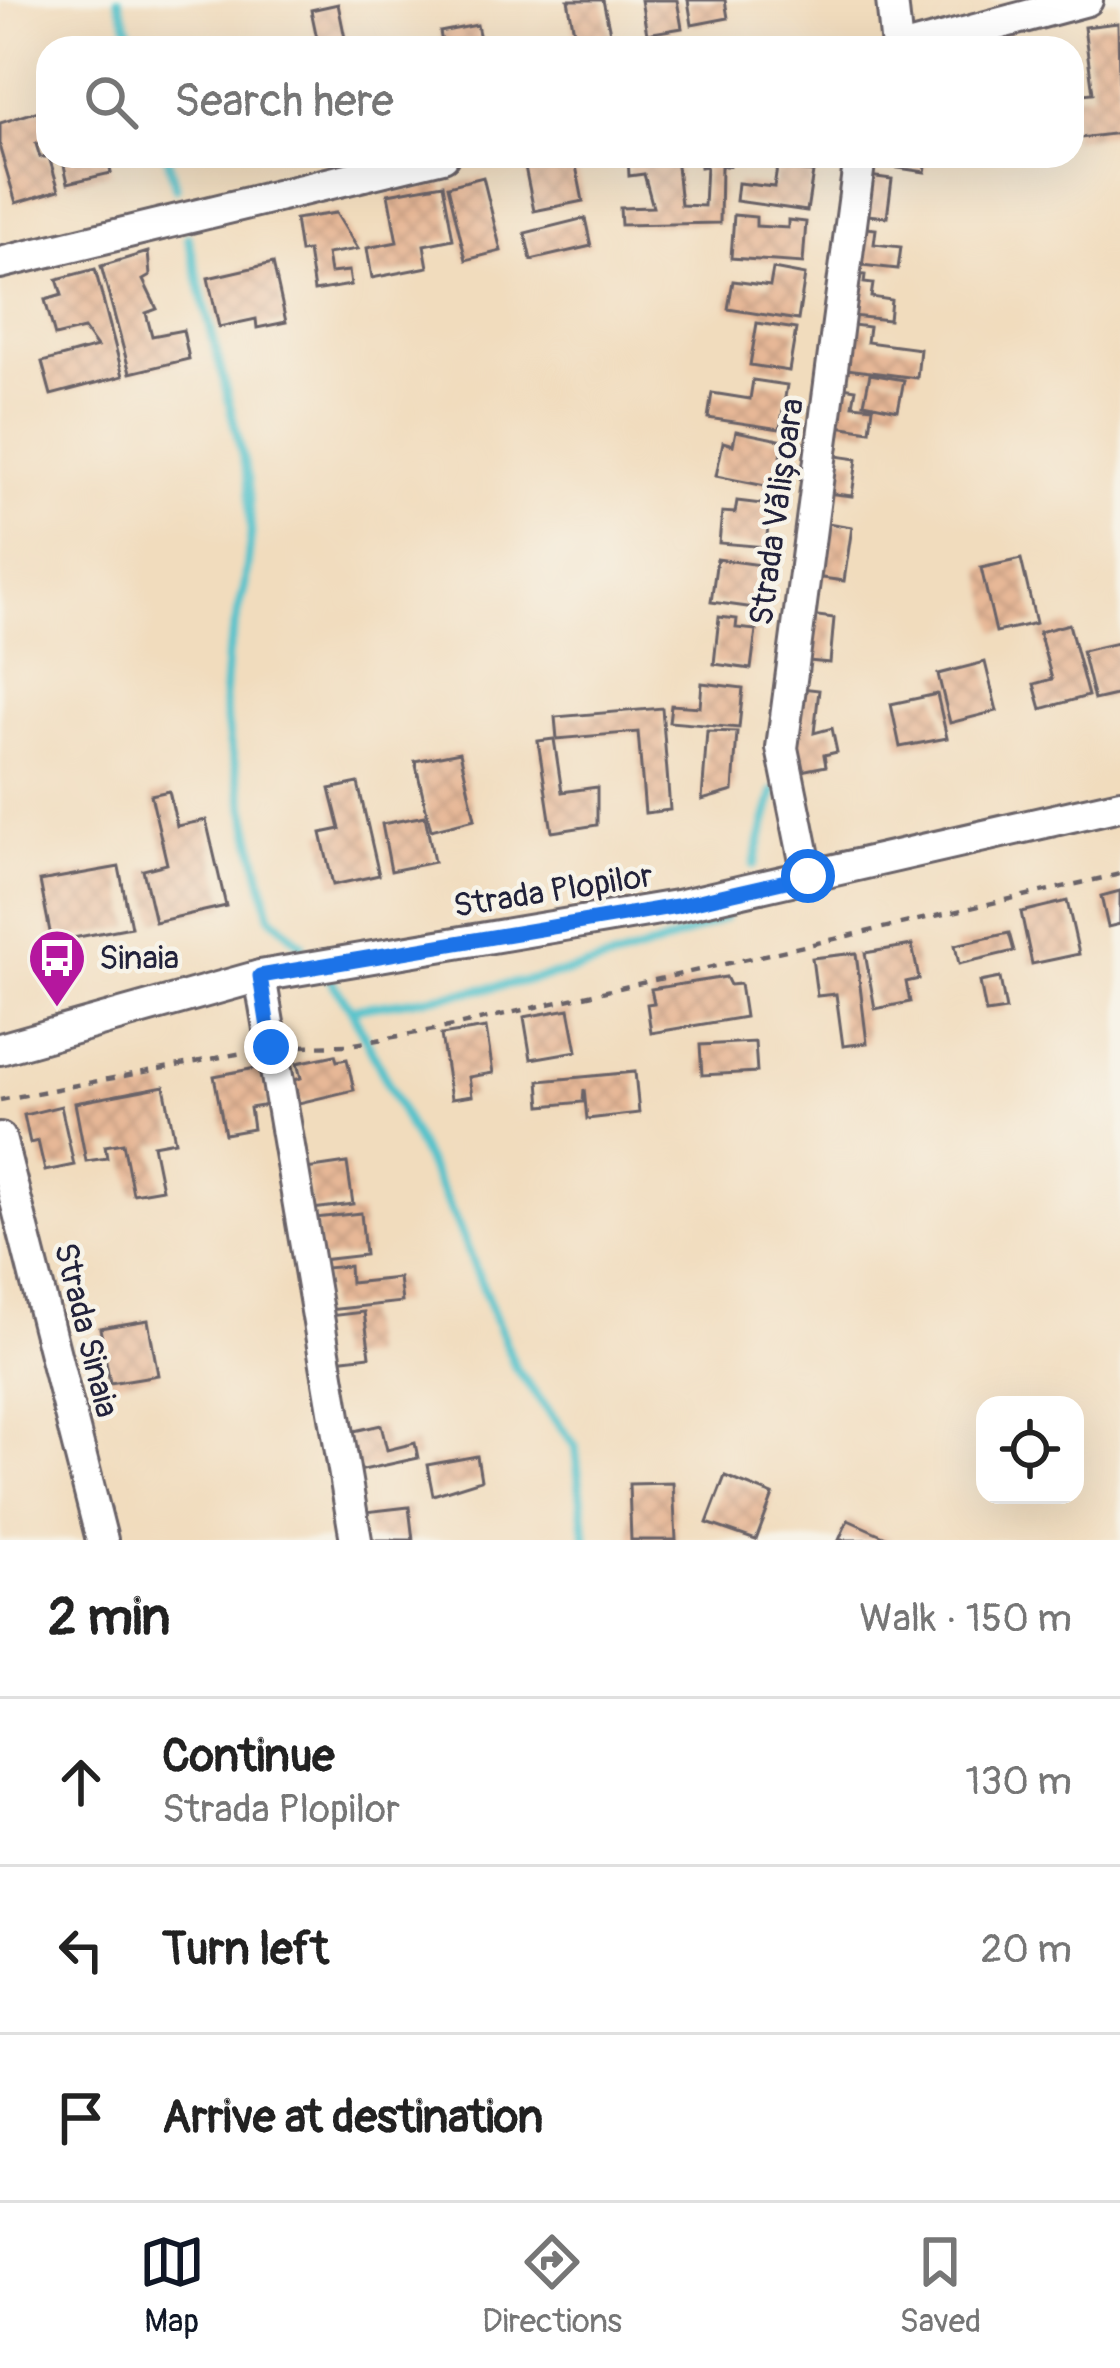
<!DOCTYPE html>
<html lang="en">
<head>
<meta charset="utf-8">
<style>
	:root { --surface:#fff; --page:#f2f2f2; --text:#222; --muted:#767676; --line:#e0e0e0; --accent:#111827 }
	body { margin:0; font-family:Pangolin,sans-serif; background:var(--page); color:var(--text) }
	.controls { position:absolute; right:36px; bottom:36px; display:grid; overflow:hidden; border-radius:24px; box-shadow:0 12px 48px #0002 }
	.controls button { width:108px; height:108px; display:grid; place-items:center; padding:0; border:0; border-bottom:3px solid var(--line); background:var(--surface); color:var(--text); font:60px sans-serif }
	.stop { position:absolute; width:36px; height:36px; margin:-27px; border:9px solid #1a73e8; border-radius:50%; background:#fff }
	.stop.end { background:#1a73e8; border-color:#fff; box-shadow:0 3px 12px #0008 }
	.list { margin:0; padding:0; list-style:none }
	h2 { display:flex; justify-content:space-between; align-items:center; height:156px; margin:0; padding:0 48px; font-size:51px }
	h2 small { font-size:39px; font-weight:400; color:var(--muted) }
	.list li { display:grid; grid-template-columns:78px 1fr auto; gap:36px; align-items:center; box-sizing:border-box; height:168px; padding:0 48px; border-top:3px solid var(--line) }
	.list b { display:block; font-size:45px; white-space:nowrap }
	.list p { margin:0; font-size:39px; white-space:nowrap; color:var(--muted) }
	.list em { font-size:39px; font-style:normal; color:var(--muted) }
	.icon { flex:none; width:66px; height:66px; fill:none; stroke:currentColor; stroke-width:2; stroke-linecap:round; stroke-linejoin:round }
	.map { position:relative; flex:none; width:1120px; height:1540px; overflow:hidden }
	.search { position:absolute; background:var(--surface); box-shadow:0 12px 48px #0002; left:36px; right:36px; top:36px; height:132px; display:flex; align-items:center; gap:30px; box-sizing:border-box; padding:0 42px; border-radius:36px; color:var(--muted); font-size:45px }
	.sheet { height:660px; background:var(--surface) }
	nav { display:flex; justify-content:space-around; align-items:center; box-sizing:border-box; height:168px; border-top:3px solid var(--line); background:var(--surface); font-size:33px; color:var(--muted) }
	nav a { display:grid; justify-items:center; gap:6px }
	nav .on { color:var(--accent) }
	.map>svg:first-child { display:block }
</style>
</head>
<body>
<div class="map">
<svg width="1120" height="1540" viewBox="0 0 1120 1540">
	<defs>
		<pattern id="building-cross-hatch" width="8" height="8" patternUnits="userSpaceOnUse" patternTransform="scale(3)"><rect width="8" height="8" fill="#e7b897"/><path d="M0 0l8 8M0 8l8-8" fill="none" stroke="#c69e83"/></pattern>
	</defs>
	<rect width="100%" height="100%" fill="#f7f3e8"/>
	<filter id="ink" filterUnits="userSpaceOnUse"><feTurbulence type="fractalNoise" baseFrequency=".00833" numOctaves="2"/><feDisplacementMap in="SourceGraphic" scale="24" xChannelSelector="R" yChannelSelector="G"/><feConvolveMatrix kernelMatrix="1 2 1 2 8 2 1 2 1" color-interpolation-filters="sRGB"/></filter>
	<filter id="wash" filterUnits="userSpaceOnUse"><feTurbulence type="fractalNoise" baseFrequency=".004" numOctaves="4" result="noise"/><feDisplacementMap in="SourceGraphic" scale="48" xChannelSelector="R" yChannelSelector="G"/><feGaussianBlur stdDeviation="2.7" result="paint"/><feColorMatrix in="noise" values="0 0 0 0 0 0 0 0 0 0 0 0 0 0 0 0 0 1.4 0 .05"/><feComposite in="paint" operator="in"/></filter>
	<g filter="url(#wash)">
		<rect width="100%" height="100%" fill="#f1dcbd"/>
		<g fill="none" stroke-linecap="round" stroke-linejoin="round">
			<!-- stream -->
			<g stroke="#55c2cb" stroke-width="9">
				<polyline points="118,0 136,48"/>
				<polyline points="167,156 176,188"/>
				<polyline points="188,237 248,479 251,534 245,585 227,658 224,700 230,744 270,916 302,945"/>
				<polyline points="754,865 774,791"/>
				<polyline points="329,978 351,1009 457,1223 515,1367 575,1446 586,1540"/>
				<path d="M351,1009C478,991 609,974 725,917"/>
			</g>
		</g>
		<g id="blocks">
			<!-- building -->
			<g fill="url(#building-cross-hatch)">
				<polygon points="568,0 603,0 612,42 577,48"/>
				<polygon points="641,0 677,0 682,28 647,34"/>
				<polygon points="688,0 725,0 728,18 692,25"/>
				<polygon points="338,4 347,48 319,48 311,10"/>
				<polygon points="1118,23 1120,133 1072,139 1072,95 1093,93 1084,27"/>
				<polygon points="477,25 482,48 443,48 440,32"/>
				<polygon points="48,108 48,140 36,144 40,157 49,157 59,190 16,203 0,149 0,123"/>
				<polygon points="62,156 107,156 111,173 68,183"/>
				<polygon points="551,156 574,156 583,201 534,211 524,162"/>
				<polygon points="628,156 676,156 681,205 704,206 706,166 700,167 699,156 729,156 729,166 721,166 720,223 621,225 620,208 653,207 644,174 629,176"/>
				<polygon points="875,156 928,156 925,172 873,164"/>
				<polygon points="777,168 813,172 807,211 736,201 738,183 774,187"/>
				<polygon points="861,175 892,179 887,217 857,214"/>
				<polygon points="483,177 501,251 466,260 448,186"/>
				<polygon points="443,184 453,239 424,245 428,267 372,278 367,248 397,242 388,194"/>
				<polygon points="336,213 358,249 327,254 330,273 349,271 351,285 314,291 308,251 300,252 295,219"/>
				<polygon points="734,215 756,217 756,226 788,228 788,220 806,222 803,263 731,258"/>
				<polygon points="585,218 591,246 531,260 525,233"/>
				<polygon points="856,227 876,229 874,244 901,247 898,269 852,264"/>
				<polygon points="148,252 150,276 143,280 157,309 146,313 152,336 183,330 189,359 130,373 101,266"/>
				<polygon points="273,263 286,322 257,328 256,319 219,327 208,278"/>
				<polygon points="95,269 123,376 51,395 42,362 97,347 84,329 55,336 45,300 62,295 57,279"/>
				<polygon points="773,269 805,275 798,320 728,309 733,281 770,286"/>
				<polygon points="848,273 865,275 864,283 873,284 871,297 891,300 889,320 843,315"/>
				<polygon points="757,323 796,329 789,371 750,365"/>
				<polygon points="845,324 869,327 867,342 920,349 917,378 839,368"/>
				<polygon points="870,374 904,380 898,410 864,403"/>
				<polygon points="753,380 787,385 780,429 708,418 712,393 750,399"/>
				<polygon points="836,386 856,389 853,405 873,407 870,431 830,425"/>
				<polygon points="736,431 784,441 775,488 716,476 723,442 733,445"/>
				<polygon points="822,454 857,459 852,496 818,492"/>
				<polygon points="737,501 770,505 766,547 719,543 722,512 735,513"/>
				<polygon points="815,521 852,527 844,581 808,576"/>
				<polygon points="717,559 761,565 755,608 711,602"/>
				<polygon points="1021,559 1036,623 996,632 981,568"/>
				<polygon points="802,614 834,618 830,663 797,660"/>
				<polygon points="719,617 737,619 736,628 756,630 751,669 714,664"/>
				<polygon points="1069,624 1088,696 1041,709 1034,684 1052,679 1039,632"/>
				<polygon points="1117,643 1120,694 1094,700 1082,651"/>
				<polygon points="985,662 997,711 950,723 938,674"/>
				<polygon points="702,683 743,688 739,728 669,722 671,705 700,707"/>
				<polygon points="792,687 819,690 814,733 832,728 837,752 824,755 826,766 791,773"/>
				<polygon points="937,694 947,738 900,747 891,704"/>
				<polygon points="662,708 670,810 645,813 638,732 557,739 555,717"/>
				<polygon points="707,731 737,732 733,791 702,800"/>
				<polygon points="554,739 562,792 597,787 597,825 552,832 538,741"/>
				<polygon points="460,752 475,819 431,830 415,761"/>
				<polygon points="358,783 379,875 333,885 321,833 340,829 330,789"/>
				<polygon points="169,791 177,826 206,820 226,906 155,922 143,870 167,864 151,795"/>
				<polygon points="425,816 434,862 391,871 382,824"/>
				<polygon points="119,867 131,927 52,942 40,881"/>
				<polygon points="1120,891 1120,924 1108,927 1101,896"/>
				<polygon points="1067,901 1079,954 1032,964 1021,912"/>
				<polygon points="1009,933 1014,951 959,964 955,945"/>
				<polygon points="912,945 919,979 906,982 910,1002 875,1009 865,953"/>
				<polygon points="856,953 867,1043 843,1046 836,994 817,996 812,958"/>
				<polygon points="726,977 730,985 740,984 745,1017 651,1033 647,1004 654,1003 651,989"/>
				<polygon points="1000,978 1006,1010 986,1013 980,982"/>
				<polygon points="569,1009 577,1051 531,1059 524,1017"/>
				<polygon points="486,1028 493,1073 469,1077 472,1096 451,1099 441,1035"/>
				<polygon points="755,1042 757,1072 702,1075 700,1045"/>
				<polygon points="335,1055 337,1061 347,1059 354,1090 299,1103 294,1080 301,1078 297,1063"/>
				<polygon points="261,1067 268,1105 250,1108 253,1129 225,1134 214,1076"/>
				<polygon points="635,1072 639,1113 587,1119 584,1089 583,1102 541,1106 539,1081"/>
				<polygon points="164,1086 175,1141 153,1145 162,1189 133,1194 123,1143 105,1146 107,1158 86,1161 75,1103"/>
				<polygon points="61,1106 74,1165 45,1171 38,1141 30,1143 24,1115"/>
				<polygon points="347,1163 353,1204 312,1209 306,1169"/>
				<polygon points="361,1213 365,1255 320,1260 315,1218"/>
				<polygon points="349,1266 350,1283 399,1278 402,1302 328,1310 324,1268"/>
				<polygon points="364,1312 370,1356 335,1360 329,1316"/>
				<polygon points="148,1320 158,1375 110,1383 100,1328"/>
				<polygon points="381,1425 387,1450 415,1443 418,1458 354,1472 345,1433"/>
				<polygon points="477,1456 481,1480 433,1495 427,1465"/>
				<polygon points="725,1476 773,1495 756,1540 707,1523"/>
				<polygon points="673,1483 676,1540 631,1540 629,1484"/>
				<polygon points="409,1507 413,1540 368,1540 365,1512"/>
				<polygon points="848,1520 893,1540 839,1540"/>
			</g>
		</g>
	</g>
	<g filter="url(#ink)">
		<use href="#blocks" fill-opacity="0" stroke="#6a6368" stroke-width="3"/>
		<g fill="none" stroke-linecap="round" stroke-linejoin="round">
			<!-- minor casing -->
			<g stroke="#6a6368" stroke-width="36">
				<g id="minor">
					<polyline points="892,0 897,48"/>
					<polyline points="908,48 1087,0"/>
					<polyline points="0,263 443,156"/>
					<polyline points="808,876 782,748 860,156"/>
					<polyline points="260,976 356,1540"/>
					<polyline points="0,1049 260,976 677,906 1120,805"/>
					<polyline points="0,1138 102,1540"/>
				</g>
			</g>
			<!-- path -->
			<g stroke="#6a6368" stroke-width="4.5" stroke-dasharray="9 9" stroke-linecap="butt">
				<polyline points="301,1046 349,1045 444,1028 1120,874"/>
				<polyline points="0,1100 242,1053"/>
			</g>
			<!-- minor -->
			<use href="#minor" stroke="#fff" stroke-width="30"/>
		</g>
	</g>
	<g fill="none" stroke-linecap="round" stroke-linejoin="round" filter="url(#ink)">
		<!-- route -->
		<polyline stroke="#1a73e8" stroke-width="15" points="271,1047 260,976 677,906 808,876"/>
	</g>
	<!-- icons -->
	<defs>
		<g id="bus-pin" transform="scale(3)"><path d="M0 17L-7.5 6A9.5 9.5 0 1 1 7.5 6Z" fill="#b5179e" stroke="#f7f3e8"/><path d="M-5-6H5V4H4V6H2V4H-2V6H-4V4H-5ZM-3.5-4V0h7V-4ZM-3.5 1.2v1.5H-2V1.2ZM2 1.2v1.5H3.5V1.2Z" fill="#fff"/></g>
	</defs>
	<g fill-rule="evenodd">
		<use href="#bus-pin" x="57" y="958"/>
	</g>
	<g text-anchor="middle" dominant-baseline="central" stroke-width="9" stroke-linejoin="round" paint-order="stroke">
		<!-- street labels -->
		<g font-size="33" fill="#22223b" stroke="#f7f3e8">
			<text transform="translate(777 512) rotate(-82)">Strada Vălișoara</text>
			<text transform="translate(553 891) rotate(-9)">Strada Plopilor</text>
			<text transform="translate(86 1330) rotate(76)">Strada Sinaia</text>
		</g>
		<!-- poi labels -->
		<g font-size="33" fill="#22223b" stroke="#f7f3e8" text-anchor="start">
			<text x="99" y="958">Sinaia</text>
		</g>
	</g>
</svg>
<div class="controls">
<button><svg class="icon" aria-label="locate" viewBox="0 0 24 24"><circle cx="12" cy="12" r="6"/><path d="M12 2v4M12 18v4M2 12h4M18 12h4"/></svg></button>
</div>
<div class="stop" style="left:808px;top:876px"></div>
<div class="stop end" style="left:271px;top:1047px"></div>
<div class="search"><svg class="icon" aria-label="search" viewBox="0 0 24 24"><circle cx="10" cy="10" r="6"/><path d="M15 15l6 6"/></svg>Search here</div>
</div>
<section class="sheet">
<h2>2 min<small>Walk · 150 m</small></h2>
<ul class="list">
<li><svg class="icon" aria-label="ahead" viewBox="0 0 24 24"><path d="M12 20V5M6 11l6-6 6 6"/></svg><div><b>Continue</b><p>Strada Plopilor</p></div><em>130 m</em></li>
<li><svg class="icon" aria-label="left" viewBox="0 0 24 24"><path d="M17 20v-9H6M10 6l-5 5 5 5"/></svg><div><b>Turn left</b></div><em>20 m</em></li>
<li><svg class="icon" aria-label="arrive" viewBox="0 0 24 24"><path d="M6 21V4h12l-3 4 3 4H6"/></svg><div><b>Arrive at destination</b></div></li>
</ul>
</section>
<nav>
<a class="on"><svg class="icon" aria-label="map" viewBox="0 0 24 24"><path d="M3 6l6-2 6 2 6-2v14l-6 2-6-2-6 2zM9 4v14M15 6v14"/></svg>Map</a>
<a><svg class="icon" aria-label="directions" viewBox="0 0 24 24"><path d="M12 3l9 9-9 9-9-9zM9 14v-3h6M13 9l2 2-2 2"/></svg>Directions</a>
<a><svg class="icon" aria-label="saved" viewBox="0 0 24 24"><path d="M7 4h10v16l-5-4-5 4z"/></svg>Saved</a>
</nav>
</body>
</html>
